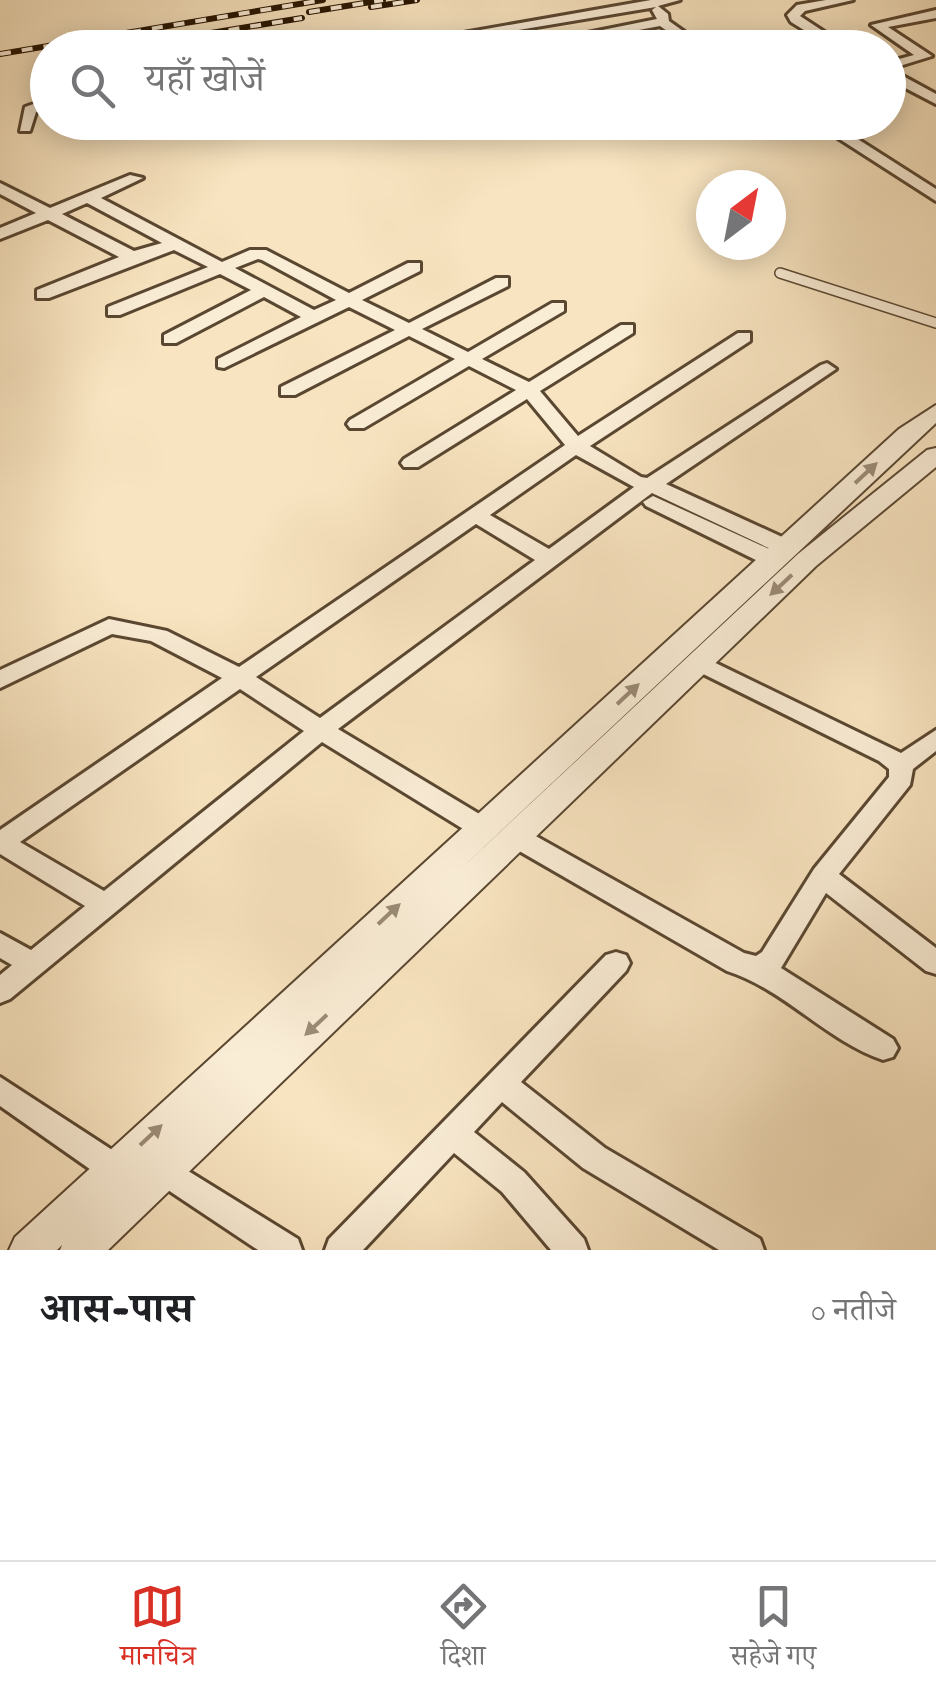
<!DOCTYPE html>
<html lang="hi">
<head>
<meta charset="utf-8">
<style>
	:root { --surface:#fff; --page:#f6f6f6; --text:#202124; --muted:#757577; --line:#e0e0e0; --accent:#d93025 }
	body { margin:0; font-family:"IM FELL English","Noto Serif Devanagari",serif; background:var(--page); color:var(--text) }
	.compass { position:absolute; left:696px; top:170px; width:90px; height:90px; border-radius:50%; background:var(--surface); box-shadow:0 5px 25px #0003; rotate:32deg }
	.list { margin:0; padding:0; list-style:none }
	h2 { display:flex; justify-content:space-between; align-items:center; height:130px; margin:0; padding:0 40px; font-size:42px }
	h2 small { font-size:32px; font-weight:400; color:var(--muted) }
	.icon { flex:none; width:55px; height:55px; fill:none; stroke:currentColor; stroke-width:2; stroke-linecap:round; stroke-linejoin:round }
	.map { position:relative; flex:none; width:936px; height:1250px; overflow:hidden }
	.search { position:absolute; background:var(--surface); box-shadow:0 5px 25px #0003; left:30px; right:30px; top:30px; height:110px; display:flex; align-items:center; gap:25px; box-sizing:border-box; padding:0 35px; border-radius:55px; color:var(--muted); font-size:38px }
	.sheet { height:310px; background:var(--surface) }
	nav { display:flex; justify-content:space-around; align-items:center; box-sizing:border-box; height:140px; border-top:2px solid var(--line); background:var(--surface); font-size:28px; color:var(--muted) }
	nav a { display:grid; justify-items:center; gap:5px }
	nav .on { color:var(--accent) }
	.map>svg:first-child { display:block }
</style>
</head>
<body>
<div class="map">
<svg width="936" height="1250" viewBox="0 0 936 1250">
	<rect width="100%" height="100%" fill="#f8e4c0"/>
	<filter id="stains"><feTurbulence type="fractalNoise" baseFrequency=".002" numOctaves="4"/><feColorMatrix values="0 0 0 0 .2 0 0 0 0 .09 0 0 0 0 .02 0 0 0 .5 -.17"/></filter>
	<radialGradient id="worn" r=".72"><stop offset=".6" stop-color="#630" stop-opacity="0"/><stop offset="1" stop-color="#630" stop-opacity=".3"/></radialGradient>
	<g fill="none" stroke-linecap="round" stroke-linejoin="round">
		<!-- service casing -->
		<g stroke="#5a4731" stroke-width="12">
			<polyline id="service" points="780,273 936,323"/>
		</g>
		<!-- minor casing -->
		<g stroke="#5a4731" stroke-width="6">
			<g id="minor">
				<polygon points="651,0 680,0 658,6 668,14 669,21 707,48 691,48 660,26 543,48 513,48 657,19 652,10 656,7 411,48 378,48"/>
				<polygon points="826,0 853,0 805,11 800,16 849,48 833,48 791,22 787,15 797,5"/>
				<polygon points="936,10 936,18 888,27 932,56 890,69 936,94 936,104 888,79 888,62 914,55 871,25"/>
				<polygon points="48,99 48,108 36,112 30,131 20,131 25,107"/>
				<polygon points="813,122 831,122 936,189 936,201"/>
				<path d="M130,175L143,178L101,198L222,262L250,250H266L349,293L408,263H420V271L362,300L409,323L496,278H508V286L422,329L468,352L552,303H564V311L482,359L529,382L621,325H633V333L540,391L578,436L738,333H750V341L590,446L641,477L647,478L821,365L827,363L836,369L666,484L793,542L796,547L793,552H777L652,493L338,729L491,821L495,828L491,835H473L322,742L10,999L0,1003V975L12,965L0,958V933L31,950L85,906L0,854V830L222,678L151,641L112,634L0,688V670L109,619L167,631L239,667L565,445L527,399L418,467H404L401,463L404,459L516,390L469,366L364,428H350L347,424L350,420L455,359L409,336L295,395H281V387L395,330L349,307L224,368L218,367V359L301,317L264,297L176,343H164V335L251,290L220,274L120,315H108V307L208,267L174,250L49,298H37V290L119,257L48,220L0,239V228L36,213L0,194V183L50,208ZM87,203L162,243L134,251L62,214ZM258,259L262,260L336,300L314,310L235,268ZM576,455L634,487L549,549L490,515ZM476,524L535,560L320,718L256,677ZM240,689L304,731L104,891L20,842Z"/>
				<polygon points="653,496 780,554 783,559 780,564 764,564 646,506 643,502"/>
				<path d="M699,655L901,753L936,730V751L913,769L910,785L839,874L936,948V974L926,971L826,893L781,968L893,1039L898,1048L893,1057L883,1060C825,1040 786,990 727,971L507,844L503,837L507,830H525L744,953L756,956L762,952L814,869L889,777V769L879,761L691,668L687,663Z"/>
				<polygon points="616,952 626,955 630,963 626,971 521,1082 605,1148 760,1239 764,1250 719,1250 583,1168 502,1102 474,1132 524,1172 584,1239 588,1250 551,1250 502,1192 454,1153 363,1250 325,1250 329,1239 606,955"/>
				<polygon points="0,1077 126,1159 131,1169 126,1179 115,1183 104,1179 0,1106"/>
				<polygon points="164,1156 298,1239 302,1250 258,1250 153,1180 148,1170 153,1160"/>
			</g>
		</g>
		<!-- tertiary casing -->
		<g stroke="#5a4731" stroke-width="4">
			<polygon id="tertiary" points="936,405 936,423 454,875 798,554 927,450 936,448 936,467 816,566 108,1250 60,1250 62,1245 57,1250 9,1250 15,1237 899,429"/>
		</g>
		<!-- service -->
		<use href="#service" stroke="#faedd6" stroke-width="9"/>
		<!-- minor -->
		<use href="#minor" fill="#faedd6" fill-rule="evenodd"/>
		<!-- tertiary -->
		<use href="#tertiary" fill="#faedd6" fill-rule="evenodd"/>
		<!-- rail casing -->
		<g stroke="#261301" stroke-width="6">
			<g id="rail">
				<polyline points="371,7 417,0"/>
				<polyline points="309,12 383,0"/>
				<polyline points="120,48 302,18"/>
				<polyline points="0,54 323,0"/>
			</g>
		</g>
		<!-- rail -->
		<use href="#rail" stroke="#faedd6" stroke-width="4" stroke-dasharray="11" stroke-linecap="butt"/>
	</g>
	<!-- one-way arrows -->
	<defs><path id="oneway-solid" d="M-6-.8H1V-3.2L6.5 0L1 3.2V.8H-6Z" transform="scale(2.5)"/></defs>
	<g fill="#9b8b76">
		<use href="#oneway-solid" transform="translate(866 473) rotate(-43)"/>
		<use href="#oneway-solid" transform="translate(781 585) rotate(137)"/>
		<use href="#oneway-solid" transform="translate(628 694) rotate(-43)"/>
		<use href="#oneway-solid" transform="translate(389 914) rotate(-43)"/>
		<use href="#oneway-solid" transform="translate(316 1025) rotate(137)"/>
		<use href="#oneway-solid" transform="translate(151 1135) rotate(-43)"/>
	</g>
	<rect width="100%" height="100%" filter="url(#stains)"/>
	<rect width="100%" height="100%" fill="url(#worn)"/>
</svg>
<svg class="compass" viewBox="-18 -18 36 36"><path d="M0-13l5 13h-10z" fill="#e53935"/><path d="M0 13l5-13h-10z" fill="#757577"/></svg>
<div class="search"><svg class="icon" aria-label="search" viewBox="0 0 24 24"><circle cx="10" cy="10" r="6"/><path d="M15 15l6 6"/></svg>यहाँ खोजें</div>
</div>
<section class="sheet">
<h2>आस-पास<small>0 नतीजे</small></h2>
<ul class="list">
</ul>
</section>
<nav>
<a class="on"><svg class="icon" aria-label="map" viewBox="0 0 24 24"><path d="M3 6l6-2 6 2 6-2v14l-6 2-6-2-6 2zM9 4v14M15 6v14"/></svg>मानचित्र</a>
<a><svg class="icon" aria-label="directions" viewBox="0 0 24 24"><path d="M12 3l9 9-9 9-9-9zM9 14v-3h6M13 9l2 2-2 2"/></svg>दिशा</a>
<a><svg class="icon" aria-label="saved" viewBox="0 0 24 24"><path d="M7 4h10v16l-5-4-5 4z"/></svg>सहेजे गए</a>
</nav>
</body>
</html>
